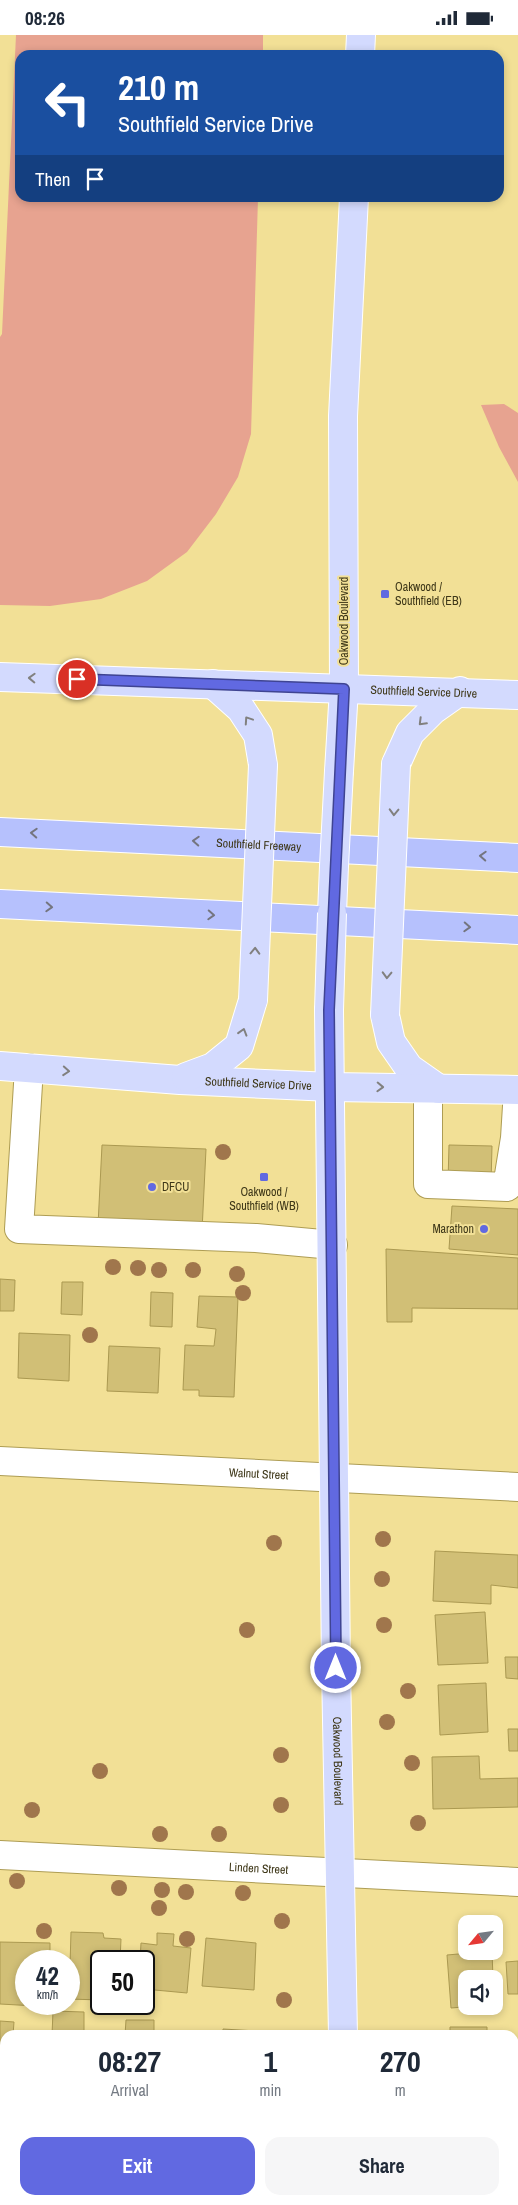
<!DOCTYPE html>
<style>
:root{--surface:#fff;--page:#f6f6f7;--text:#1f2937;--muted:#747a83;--accent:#6169e1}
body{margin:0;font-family:"Archivo Narrow",sans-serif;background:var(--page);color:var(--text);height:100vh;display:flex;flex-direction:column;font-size:19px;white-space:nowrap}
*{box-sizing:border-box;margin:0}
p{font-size:16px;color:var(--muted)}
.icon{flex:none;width:28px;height:28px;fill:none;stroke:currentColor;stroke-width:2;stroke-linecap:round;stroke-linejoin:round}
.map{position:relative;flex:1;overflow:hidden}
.panel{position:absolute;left:0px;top:1995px;width:519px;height:175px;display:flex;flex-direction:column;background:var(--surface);border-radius:15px 15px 0 0;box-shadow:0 2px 8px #0003}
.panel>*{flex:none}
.top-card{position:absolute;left:15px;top:15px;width:489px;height:152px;border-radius:15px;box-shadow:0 2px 8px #0003;background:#1a4fa0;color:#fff;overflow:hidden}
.needle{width:32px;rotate:241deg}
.tools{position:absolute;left:458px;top:1880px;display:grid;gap:10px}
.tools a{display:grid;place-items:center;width:45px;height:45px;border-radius:10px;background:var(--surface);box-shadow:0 2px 8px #0003;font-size:25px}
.speed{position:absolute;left:15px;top:1915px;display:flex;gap:10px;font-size:25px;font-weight:700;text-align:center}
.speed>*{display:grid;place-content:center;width:65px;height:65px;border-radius:50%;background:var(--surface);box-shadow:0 2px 8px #0003;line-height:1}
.speed small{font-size:12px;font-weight:400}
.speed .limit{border:2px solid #111;border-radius:8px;background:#fff;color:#111}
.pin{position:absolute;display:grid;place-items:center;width:42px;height:42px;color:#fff;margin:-21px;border:2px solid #fff;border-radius:50%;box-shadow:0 1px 5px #0007}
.me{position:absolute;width:55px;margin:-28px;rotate:0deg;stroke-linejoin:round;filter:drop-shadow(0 0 4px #0008)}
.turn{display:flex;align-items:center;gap:18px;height:105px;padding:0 20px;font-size:22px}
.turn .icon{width:65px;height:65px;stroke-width:2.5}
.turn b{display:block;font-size:35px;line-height:42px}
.then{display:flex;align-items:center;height:48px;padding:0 20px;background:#0003;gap:10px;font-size:19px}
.eta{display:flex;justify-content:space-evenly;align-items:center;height:85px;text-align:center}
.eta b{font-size:30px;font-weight:800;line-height:35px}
.primary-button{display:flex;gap:10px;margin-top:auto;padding:10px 20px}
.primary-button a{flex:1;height:58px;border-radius:15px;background:var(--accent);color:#fff;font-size:20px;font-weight:800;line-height:58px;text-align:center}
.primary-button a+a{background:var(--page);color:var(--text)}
.status{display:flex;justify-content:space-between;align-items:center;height:35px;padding:0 25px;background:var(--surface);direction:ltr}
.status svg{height:14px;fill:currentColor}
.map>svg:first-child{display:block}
</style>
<div class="status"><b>08:26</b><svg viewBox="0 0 49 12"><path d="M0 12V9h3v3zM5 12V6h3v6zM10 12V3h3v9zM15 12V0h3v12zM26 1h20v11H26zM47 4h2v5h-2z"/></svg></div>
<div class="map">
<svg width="518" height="2170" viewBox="0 0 518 2170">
<rect width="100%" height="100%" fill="#f2e096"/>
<path fill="#e7a390" d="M16,0h247v20h-243v142l238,1 -7,236 -13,43 -22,37 -29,38 -40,29 -46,18 -51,7 -50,-1v-268l2,-3z
M504,369l14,9v69l-19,-35 -18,-42z"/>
<path fill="#d1bf76" stroke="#ab9951" d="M102,1110l104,4 -4,82 -104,-6z
M449,1110l43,1 -1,37 -43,-1z
M452,1171l66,3v46l-69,-6z
M386,1214l132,9v51l-106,-1v14h-25z
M0,1244l15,1 -1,31h-14z
M62,1247h21l-1,33 -21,-1z
M151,1257l22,1 -1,34 -22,-1z
M199,1261l39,1 -4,100 -35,-1v-6h-16l2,-45 29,1 2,-17 -19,-2z
M19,1298l51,2 -1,46 -51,-3z
M109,1311l51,2 -2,45 -51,-2z
M435,1516l83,4v33l-27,-3v19l-58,-3z
M485,1577l3,51 -50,2 -3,-50z
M505,1622h13v22l-12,-1z
M486,1648l2,49 -48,3 -2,-50z
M508,1694h10v22h-9z
M479,1721l1,23 38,-1v29l-85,2 -1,-52z
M71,1897l32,1 1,5 17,1 -1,22h-19v39l-32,-1z
M157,1898l17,1 -1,12 18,2 -4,45 -43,-4v-28h-4l1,-18 16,2z
M206,1903l50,5 -2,47 -52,-4z
M0,1907l50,1v18h-24v43h10v2l-36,-2z
M492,1916l1,28h-27v27h10l-25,2 -4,-53z
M518,1926v33h-10l-2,-32z
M53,1976l31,1v23h-32z
M126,1985h28v15h-29z
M0,1986l14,1 -1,13h-8v18h-5z
M450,1992h37v8h-37z
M223,1994l34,2v4h-34z
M460,2165h43v5h-43z"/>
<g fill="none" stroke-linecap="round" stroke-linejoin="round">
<g stroke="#ae9d54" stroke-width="30">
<g id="minor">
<path d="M29,1033l-10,161 237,9 77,7"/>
<path d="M428,1054v95l79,3 8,-49 3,-48"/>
<path id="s1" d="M0,1426l518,26"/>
<path id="s2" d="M0,1820l518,27"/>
</g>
</g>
<g stroke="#fff" stroke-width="30">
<g id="major">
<path d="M360,20l1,-20"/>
<path id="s3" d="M0,642l518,18"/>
<path d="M213,649l28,25 17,26 5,30"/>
<path d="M396,729l14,-31 23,-23 27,-19"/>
<path d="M339,736l5,-82 -1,-273 11,-219"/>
<path d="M332,878l2,-47"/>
<path id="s4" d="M329,975l7,658 7,367"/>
<path d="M385,980l6,27 18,26 30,21"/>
<path id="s5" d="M0,1031l180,14 151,7 187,3"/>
<path d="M186,1042l27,-10 26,-21 14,-46"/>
<path d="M346,2165v5"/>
</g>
</g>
<g stroke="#fff" stroke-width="30">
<g id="highway">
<path id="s6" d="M0,797l518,26"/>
<path d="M0,869l518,26"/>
</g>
</g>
<use href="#minor" stroke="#fff" stroke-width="28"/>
<use href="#major" stroke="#d3dafe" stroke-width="28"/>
<use href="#highway" stroke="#b6c1fd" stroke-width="28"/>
<g stroke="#fff" stroke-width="30" stroke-linecap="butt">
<path id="major-bridge" d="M334,831l5,-95
M253,965l10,-235
M329,975l3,-97
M385,980l11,-251"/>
</g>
<use href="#major-bridge" stroke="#d3dafe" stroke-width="28"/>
</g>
<g fill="#a0764c">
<circle cx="223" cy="1117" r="8"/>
<circle cx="113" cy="1232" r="8"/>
<circle cx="138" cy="1233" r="8"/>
<circle cx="159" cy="1235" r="8"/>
<circle cx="193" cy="1235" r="8"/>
<circle cx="237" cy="1239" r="8"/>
<circle cx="243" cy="1258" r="8"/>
<circle cx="90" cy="1300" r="8"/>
<circle cx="383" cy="1504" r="8"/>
<circle cx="274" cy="1508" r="8"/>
<circle cx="382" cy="1544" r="8"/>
<circle cx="384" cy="1590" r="8"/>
<circle cx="247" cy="1595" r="8"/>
<circle cx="408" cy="1656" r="8"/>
<circle cx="387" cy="1687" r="8"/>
<circle cx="281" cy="1720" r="8"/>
<circle cx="412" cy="1728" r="8"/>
<circle cx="100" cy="1736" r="8"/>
<circle cx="281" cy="1770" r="8"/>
<circle cx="32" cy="1775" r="8"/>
<circle cx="418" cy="1788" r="8"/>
<circle cx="160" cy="1799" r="8"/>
<circle cx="219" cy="1799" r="8"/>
<circle cx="17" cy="1846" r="8"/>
<circle cx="119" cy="1853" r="8"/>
<circle cx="162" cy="1855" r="8"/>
<circle cx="186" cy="1857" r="8"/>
<circle cx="243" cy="1858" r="8"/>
<circle cx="159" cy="1873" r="8"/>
<circle cx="282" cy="1886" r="8"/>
<circle cx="44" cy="1896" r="8"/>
<circle cx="187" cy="1904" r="8"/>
<circle cx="284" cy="1965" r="8"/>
</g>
<defs><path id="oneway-chevron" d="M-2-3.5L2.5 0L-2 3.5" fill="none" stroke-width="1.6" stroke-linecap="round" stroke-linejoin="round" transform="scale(1.25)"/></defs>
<g stroke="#81807f">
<use href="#oneway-chevron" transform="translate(32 643) rotate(-178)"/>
<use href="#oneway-chevron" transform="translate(248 685) rotate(-124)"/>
<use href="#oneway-chevron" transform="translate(422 687) rotate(135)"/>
<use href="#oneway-chevron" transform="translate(394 777) rotate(92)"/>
<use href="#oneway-chevron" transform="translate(255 916) rotate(-88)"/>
<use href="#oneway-chevron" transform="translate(387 940) rotate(92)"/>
<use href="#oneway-chevron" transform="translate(243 997) rotate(-73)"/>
<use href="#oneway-chevron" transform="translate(66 1036) rotate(4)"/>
<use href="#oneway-chevron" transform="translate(380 1052) rotate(2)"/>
</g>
<g stroke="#74757f">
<use href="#oneway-chevron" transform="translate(34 798) rotate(-177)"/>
<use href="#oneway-chevron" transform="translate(196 806) rotate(-177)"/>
<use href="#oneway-chevron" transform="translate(483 821) rotate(-177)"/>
<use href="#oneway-chevron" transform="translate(49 872) rotate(3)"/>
<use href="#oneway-chevron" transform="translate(211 880) rotate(3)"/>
<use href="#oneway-chevron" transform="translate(467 892) rotate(3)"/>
</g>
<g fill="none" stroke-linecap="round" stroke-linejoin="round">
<g stroke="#3f4492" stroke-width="12">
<path id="route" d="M77,644l267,10 -15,321 7,658"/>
</g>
<use href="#route" stroke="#6169e1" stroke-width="9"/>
</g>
<g fill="#6169e1" stroke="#f2e096" stroke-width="2">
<rect x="380" y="554" width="10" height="10" rx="2.5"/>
<rect x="259" y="1137" width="10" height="10" rx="2.5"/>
<circle cx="152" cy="1152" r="5"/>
<circle cx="484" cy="1194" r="5"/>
</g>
<g text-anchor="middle" stroke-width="4" stroke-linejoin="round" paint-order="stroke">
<g font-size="12" fill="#3e3718" stroke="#f2e096" text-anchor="start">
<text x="395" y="556">Oakwood /<tspan x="395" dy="14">Southfield (EB)</tspan></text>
<text x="162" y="1156">DFCU</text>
<text x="264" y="1161" text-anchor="middle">Oakwood /<tspan x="264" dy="14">Southfield (WB)</tspan></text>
<text x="474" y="1198" text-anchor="end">Marathon</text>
</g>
<g font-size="12" fill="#3e3718" stroke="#f2e096">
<text transform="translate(344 586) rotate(-90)" y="4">Oakwood Boulevard</text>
<text dy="4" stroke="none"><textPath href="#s3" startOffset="424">Southfield Service Drive</textPath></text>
<text dy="4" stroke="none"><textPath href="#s6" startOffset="259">Southfield Freeway</textPath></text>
<text dy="4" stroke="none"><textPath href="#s5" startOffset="259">Southfield Service Drive</textPath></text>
<text dy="4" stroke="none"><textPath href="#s1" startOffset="259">Walnut Street</textPath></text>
<text dy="4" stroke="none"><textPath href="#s4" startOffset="751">Oakwood Boulevard</textPath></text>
<text dy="4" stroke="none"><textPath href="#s2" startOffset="259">Linden Street</textPath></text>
</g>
</g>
</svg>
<div class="tools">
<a><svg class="needle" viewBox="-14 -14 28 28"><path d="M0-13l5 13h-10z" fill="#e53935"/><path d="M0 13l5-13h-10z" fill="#747a83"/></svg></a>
<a><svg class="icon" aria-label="sound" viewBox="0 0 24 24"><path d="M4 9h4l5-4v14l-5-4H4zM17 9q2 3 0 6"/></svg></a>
</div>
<div class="speed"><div>42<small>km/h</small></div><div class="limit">50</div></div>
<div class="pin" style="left:77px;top:644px;background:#d93025"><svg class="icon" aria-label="arrive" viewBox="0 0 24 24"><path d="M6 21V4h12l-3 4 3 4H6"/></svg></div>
<svg class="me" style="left:336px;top:1633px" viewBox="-20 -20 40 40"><circle r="17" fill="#6169e1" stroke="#fff" stroke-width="3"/><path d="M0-11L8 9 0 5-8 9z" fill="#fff"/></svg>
<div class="top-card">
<div class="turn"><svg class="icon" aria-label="left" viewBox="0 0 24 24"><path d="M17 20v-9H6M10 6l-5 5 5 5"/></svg><div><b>210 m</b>Southfield Service Drive</div></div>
<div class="then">Then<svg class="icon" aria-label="arrive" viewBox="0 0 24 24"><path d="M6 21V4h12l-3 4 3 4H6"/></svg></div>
</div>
<section class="panel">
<div class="eta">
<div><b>08:27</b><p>Arrival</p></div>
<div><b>1</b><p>min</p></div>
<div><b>270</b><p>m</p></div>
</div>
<div class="primary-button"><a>Exit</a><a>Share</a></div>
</section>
</div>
